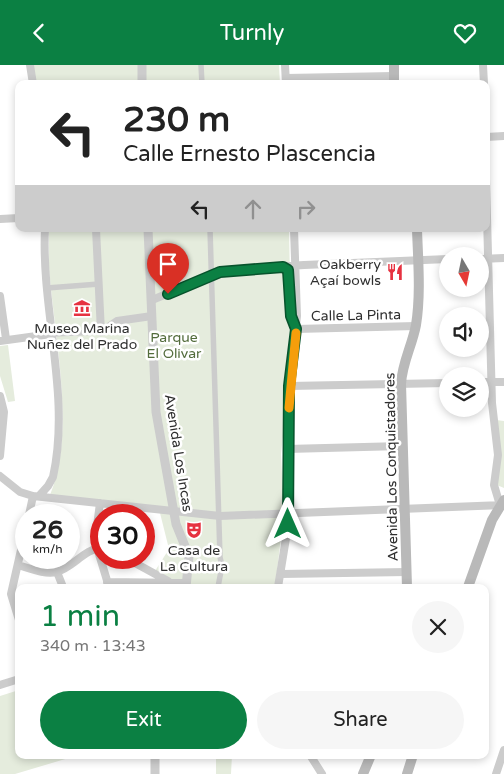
<!DOCTYPE html>
<meta charset="utf-8">
<style>
:root{--surface:#fff;--page:#f6f6f6;--text:#222;--muted:#767676;--accent:#0b8043}
body{margin:0;font-family:"Varela Round",sans-serif;background:var(--page);color:var(--text);height:100vh;display:flex;flex-direction:column;font-size:19px;white-space:nowrap}
*{box-sizing:border-box;margin:0}
p{font-size:16px;color:var(--muted)}
.icon{flex:none;width:28px;height:28px;fill:none;stroke:currentColor;stroke-width:2;stroke-linecap:round;stroke-linejoin:round}
.map{position:relative;flex:1;overflow:hidden}
.sheet{position:absolute;left:15px;top:519px;width:474px;height:175px;display:flex;flex-direction:column;background:var(--surface);border-radius:10px;box-shadow:0 2px 8px #0003}
.sheet>*{flex:none}
.guide{position:absolute;left:15px;top:15px;width:475px;height:152px;border-radius:10px;box-shadow:0 2px 8px #0003;background:#fff;color:var(--text);overflow:hidden}
.needle{width:32px;rotate:171deg}
.buttons{position:absolute;left:439px;top:182px;display:grid;gap:10px}
.buttons a{display:grid;place-items:center;width:50px;height:50px;border-radius:50%;background:var(--surface);box-shadow:0 2px 8px #0003;font-size:25px}
.speed{position:absolute;left:15px;top:439px;display:flex;gap:10px;font-size:25px;font-weight:700;text-align:center}
.speed>*{display:grid;place-content:center;width:65px;height:65px;border-radius:50%;background:var(--surface);box-shadow:0 2px 8px #0003;line-height:1}
.speed small{font-size:12px;font-weight:400}
.speed .limit{border:8px solid #d22;background:#fff;color:#111}
.pin{position:absolute;display:grid;place-items:center;width:42px;height:42px;color:#fff;margin:-51px -21px;border-radius:50% 50% 50% 0;rotate:-45deg;box-shadow:0 0 5px #0007}
.pin .icon{rotate:45deg}
.me{position:absolute;width:55px;margin:-28px;rotate:0deg;stroke-linejoin:round;filter:drop-shadow(0 0 4px #0008)}
.turn{display:flex;align-items:center;gap:18px;height:105px;padding:0 25px;font-size:22px}
.turn .icon{width:65px;height:65px;stroke-width:2.5}
.turn b{display:block;font-size:35px;line-height:42px}
.lanes{display:flex;align-items:center;height:48px;padding:0 25px;background:#0003;justify-content:center;gap:25px;direction:ltr}
.lanes .off{opacity:.35}
.round{display:grid;place-items:center;flex:none;width:52px;height:52px;border-radius:26px;background:var(--page)}
.headline{display:flex;align-items:center;justify-content:space-between;height:85px;padding:0 25px}
h1{font-size:30px;font-weight:600;line-height:38px;color:var(--accent)}
.action{display:flex;gap:10px;margin-top:auto;padding:10px 25px}
.action a{flex:1;height:58px;border-radius:30px;background:var(--accent);color:#fff;font-size:20px;font-weight:600;line-height:58px;text-align:center}
.action a+a{background:var(--page);color:var(--text)}
header{display:flex;justify-content:space-between;align-items:center;height:65px;padding:0 25px;background:var(--accent);color:#fff;font-size:22px;font-weight:600}
.map>svg:first-child{display:block}
</style>
<header><svg class="icon" aria-label="back" viewBox="0 0 24 24"><path d="M15 5l-7 7 7 7"/></svg>Turnly<svg class="icon" aria-label="heart" viewBox="0 0 24 24"><path d="M12 20l-8-8c-3-5 5-10 8-4 3-6 11-1 8 4z"/></svg></header>
<div class="map">
<svg width="504" height="709" viewBox="0 0 504 709">
<rect width="100%" height="100%" fill="#fff"/>
<path fill="#e5ecdd" d="M30,0h249l1,19h-247z
M49,164h240l2,103 -2,49 -8,73 3,59 -9,74h-106l-1,-4 -13,-12 14,-22 -10,-40 -109,-14c25,-61 6,-151 0,-216 -2,-17 -1,-34 -1,-50z
M8,280l7,56 -7,1 -8,-26v-30z
M496,355l8,1v67l-7,-3z
M19,625v65h53v2l-57,17h-15v-78z
M216,690h16l-1,19h-15z"/>
<g fill="none" stroke-linecap="round" stroke-linejoin="round">
<path stroke="#ccc" stroke-width="5.5" d="M201,0l1,19
M210,164l10,328 2,9 -4,21
M47,223l52,-4
M51,269l50,-2"/>
<path stroke="#ccc" stroke-width="8" d="M30,0l3,19
M285,0l1,19
M483,0l1,19
M286,13l108,-2
M486,72l18,-1
M486,114l6,224 6,52 -4,30 6,20
M0,154l19,-1
M96,164l5,103
M480,194l24,-1
M283,202c9,7 7,46 13,62l120,-3
M0,231l6,43
M152,235l68,-28 10,-2 74,-5 144,-6
M101,267l16,-11 35,-5
M0,276l51,-7
M480,317h24
M289,321l159,-3
M0,331l4,16 -4,44
M287,384l115,-3
M0,411l20,16 13,4 187,20 283,-11
M39,431l9,-10 5,-9c18,-81 -12,-166 -8,-248
M100,438l-5,38 14,46
M29,450l4,-19
M124,492l44,24
M18,500c11,3 27,10 38,7 17,-4 28,-23 45,-24
M57,507l6,15
M281,509l126,-2
M107,517l79,1
M278,522l9,-55 2,-146 8,-70 -3,-87
M19,555l-8,-26 15,-66
M0,620l19,-6
M310,690l12,19
M496,709l8,-24"/>
<path stroke="#ccc" stroke-width="9" d="M142,0v19
M148,164l8,183 20,112 13,32 -3,31
M155,709v-19"/>
<path stroke="#b9b9b9" stroke-width="10" d="M394,0v19
M407,522l-6,-203c1,-21 11,-38 15,-59 5,-31 2,-65 1,-96
M468,522l24,-67 12,-20
M363,709l8,-19
M407,709l6,-19"/>
</g>
<g fill="none" stroke-linecap="round" stroke-linejoin="round">
<g stroke="#07532c" stroke-width="12">
<path id="route" d="M168,229l52,-22 63,-5 5,3 3,46 5,13 -7,57 -1,138"/>
</g>
<use href="#route" stroke="#0b8043" stroke-width="9"/>
<path stroke="#f59e0b" stroke-width="9" d="M289,343l7,-75"/>
</g>
<defs>
<g id="restaurant-bare" transform="scale(1.35)"><path d="M-5-6h1v4h1v-4h1v4h1v-4h1v5L-1.5 .5V6h-2V.5L-5-1ZM5-6V6H3V1.5H1.5Q1.5-4 5-6Z" fill="#e63240" stroke="#fff" stroke-width="2.5" paint-order="stroke"/></g>
<g id="museum-bare" transform="scale(1.35)"><path d="M0-6L6-3V-2H-6V-3ZM-5-1h2V3h-2ZM-1-1h2V3h-2ZM3-1h2V3H3ZM-6 4H6V6H-6Z" fill="#e63240" stroke="#fff" stroke-width="2.5" paint-order="stroke"/></g>
<g id="theatre-bare" transform="scale(1.35)"><path d="M-5-5.5Q0-4 5-5.5V0Q5 5 0 6Q-5 5-5 0ZM-3.3-2.5H-1v1.5H-3.3ZM1-2.5H3.3v1.5H1ZM-2.8 1Q0 5.5 2.8 1Z" fill="#e63240" stroke="#fff" stroke-width="2.5" paint-order="stroke"/></g>
</defs>
<g fill-rule="evenodd">
<use href="#restaurant-bare" x="395" y="207"/>
<use href="#museum-bare" x="82" y="243"/>
<use href="#theatre-bare" x="194" y="465"/>
</g>
<g text-anchor="middle" stroke-width="5" stroke-linejoin="round" paint-order="stroke">
<g font-size="14" fill="#2f2f2f" stroke="#fff">
<text x="381" y="204" text-anchor="end">Oakberry<tspan x="381" dy="16">Açaí bowls</tspan></text>
<text x="82" y="268">Museo Marina<tspan x="82" dy="16">Nuñez del Prado</tspan></text>
<text x="194" y="490">Casa de<tspan x="194" dy="16">La Cultura</tspan></text>
</g>
<g font-size="14" fill="#2f2f2f" stroke="#fff">
<text transform="translate(356 250) rotate(-1)" y="5">Calle La Pinta</text>
<text transform="translate(179 388) rotate(81)" y="5">Avenida Los Incas</text>
<text transform="translate(391 402) rotate(-91)" y="5">Avenida Los Conquistadores</text>
</g>
<g font-size="14" fill="#536c3c" stroke="#fff">
<text x="174" y="277">Parque<tspan x="174" dy="16">El Olivar</tspan></text>
</g>
</g>
</svg>
<div class="buttons">
<a><svg class="needle" viewBox="-14 -14 28 28"><path d="M0-13l5 13h-10z" fill="#e53935"/><path d="M0 13l5-13h-10z" fill="#767676"/></svg></a>
<a><svg class="icon" aria-label="sound" viewBox="0 0 24 24"><path d="M4 9h4l5-4v14l-5-4H4zM17 9q2 3 0 6"/></svg></a>
<a><svg class="icon" aria-label="layers" viewBox="0 0 24 24"><path d="M12 4l9 5-9 5-9-5zM3 14l9 5 9-5"/></svg></a>
</div>
<div class="speed"><div>26<small>km/h</small></div><div class="limit">30</div></div>
<div class="pin" style="left:168px;top:229px;background:#d93025"><svg class="icon" aria-label="arrive" viewBox="0 0 24 24"><path d="M6 21V4h12l-3 4 3 4H6"/></svg></div>
<svg class="me" style="left:288px;top:459px" viewBox="-20 -20 40 40"><path d="M0-17L14 15 0 8-14 15z" fill="#0b8043" stroke="#fff" stroke-width="4"/></svg>
<div class="guide">
<div class="turn"><svg class="icon" aria-label="left" viewBox="0 0 24 24"><path d="M17 20v-9H6M10 6l-5 5 5 5"/></svg><div><b>230 m</b>Calle Ernesto Plascencia</div></div>
<div class="lanes"><svg class="icon" aria-label="left" viewBox="0 0 24 24"><path d="M17 20v-9H6M10 6l-5 5 5 5"/></svg><svg class="icon off" aria-label="ahead" viewBox="0 0 24 24"><path d="M12 20V5M6 11l6-6 6 6"/></svg><svg class="icon off" aria-label="right" viewBox="0 0 24 24"><path d="M7 20v-9h11M14 6l5 5-5 5"/></svg></div>
</div>
<section class="sheet">
<div class="headline"><div><h1>1 min</h1><p>340 m · 13:43</p></div><a class="round"><svg class="icon" aria-label="close" viewBox="0 0 24 24"><path d="M6 6l12 12M18 6L6 18"/></svg></a></div>
<div class="action"><a>Exit</a><a>Share</a></div>
</section>
</div>
